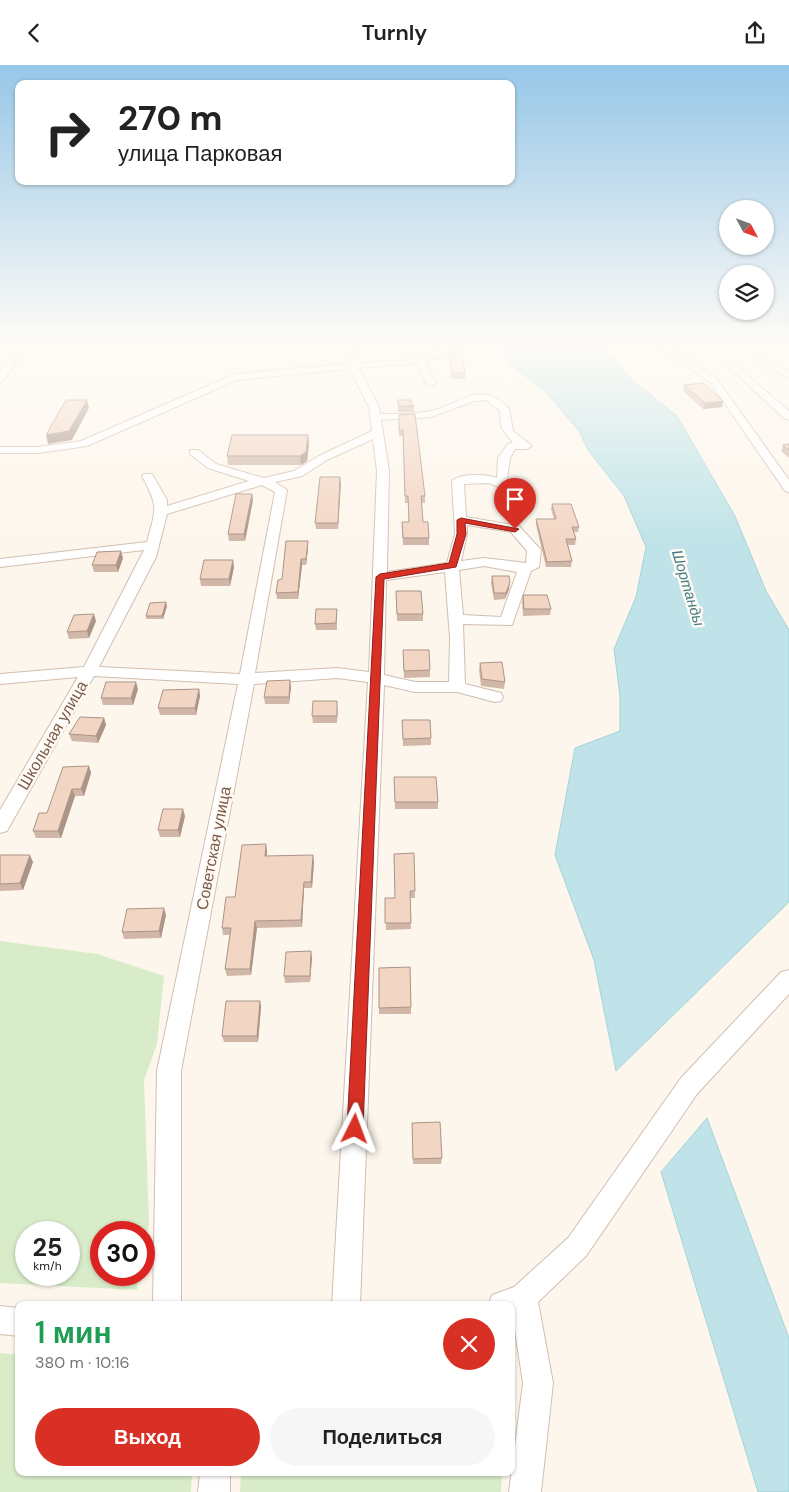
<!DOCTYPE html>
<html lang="ru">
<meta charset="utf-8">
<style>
:root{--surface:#fff;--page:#f6f6f6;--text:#222;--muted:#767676;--accent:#d93025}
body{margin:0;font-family:"DM Sans",sans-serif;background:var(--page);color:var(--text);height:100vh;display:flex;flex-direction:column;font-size:19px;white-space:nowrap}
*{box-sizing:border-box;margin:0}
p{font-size:16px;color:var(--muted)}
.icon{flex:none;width:28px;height:28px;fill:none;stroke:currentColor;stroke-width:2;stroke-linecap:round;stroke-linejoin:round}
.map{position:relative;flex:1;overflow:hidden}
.drawer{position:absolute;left:15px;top:1236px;width:500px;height:175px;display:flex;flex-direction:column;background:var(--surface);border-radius:10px;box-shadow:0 1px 4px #0004}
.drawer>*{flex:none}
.banner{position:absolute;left:15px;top:15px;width:500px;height:105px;border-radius:10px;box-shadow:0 1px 4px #0004;background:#fff;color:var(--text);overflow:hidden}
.needle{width:32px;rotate:131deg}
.tools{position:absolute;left:719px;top:135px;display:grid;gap:10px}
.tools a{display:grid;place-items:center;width:55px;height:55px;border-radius:50%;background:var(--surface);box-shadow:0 1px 4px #0004;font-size:25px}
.speed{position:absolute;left:15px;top:1156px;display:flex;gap:10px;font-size:25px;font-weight:700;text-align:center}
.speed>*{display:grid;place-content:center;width:65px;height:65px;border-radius:50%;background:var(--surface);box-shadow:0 1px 4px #0004;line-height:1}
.speed small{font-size:12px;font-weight:400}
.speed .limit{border:8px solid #d22;background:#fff;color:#111}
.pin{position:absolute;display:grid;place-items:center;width:42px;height:42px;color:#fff;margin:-51px -21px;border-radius:50% 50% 50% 0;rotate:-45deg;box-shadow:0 0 5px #0007}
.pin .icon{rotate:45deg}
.me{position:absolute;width:55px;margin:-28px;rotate:3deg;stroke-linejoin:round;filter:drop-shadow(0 0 4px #0008)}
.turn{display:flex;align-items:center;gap:18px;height:105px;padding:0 20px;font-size:22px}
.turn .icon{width:65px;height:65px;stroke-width:2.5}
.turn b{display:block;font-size:35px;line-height:42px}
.round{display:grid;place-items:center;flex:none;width:52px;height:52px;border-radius:26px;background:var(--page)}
.headline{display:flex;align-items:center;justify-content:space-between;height:85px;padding:0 20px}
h1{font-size:30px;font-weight:600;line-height:38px;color:#1e9e55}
.primary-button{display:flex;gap:10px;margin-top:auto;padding:10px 20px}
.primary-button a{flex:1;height:58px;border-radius:30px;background:var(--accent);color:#fff;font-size:20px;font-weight:600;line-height:58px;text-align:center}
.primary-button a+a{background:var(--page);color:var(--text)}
header{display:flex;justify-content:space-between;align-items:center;height:65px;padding:0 20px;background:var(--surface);font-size:22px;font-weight:600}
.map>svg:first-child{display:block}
</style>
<header><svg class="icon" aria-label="back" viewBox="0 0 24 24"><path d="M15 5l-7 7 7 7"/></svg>Turnly<svg class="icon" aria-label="share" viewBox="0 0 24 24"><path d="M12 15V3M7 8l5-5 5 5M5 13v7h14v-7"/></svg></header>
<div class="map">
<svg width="789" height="1427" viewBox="0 0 789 1427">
<rect width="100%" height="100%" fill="#fdf6ec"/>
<path fill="#d8ecc9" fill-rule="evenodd" d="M0,876l97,13 67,22 -7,68 -13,36 5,144 -5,27v-18h-43v42h38l-2,15 -137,-7zM26,1168h43v42h-43z
M0,1288l19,2v118h173l-1,19h-191z
M241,1408h261l-1,19h-261z"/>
<path fill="#bfe3e8" stroke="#a5d3da" d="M502,278h85l24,12 19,23 47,38 58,100 31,75 23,39v272l-173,169 -22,-111 -39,-105 20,-107 45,-17v-35l-6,-47 22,-52 10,-50 -22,-51 -36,-46 -9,-19 -32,-38 -37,-29z
M707,1053l82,220v154h-31l-97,-320z"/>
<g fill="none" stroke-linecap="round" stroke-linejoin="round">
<g stroke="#d1beb0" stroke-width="2">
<path id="minor" d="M20,278h9l-26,38 -3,1v-10z
M344,278h9l4,20c27,-2 66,1 86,-18l8,2 -10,10 -16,4 11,22 -5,3 -5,-3 -9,-20 -58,5 20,39 1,7c17,0 34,1 51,-3 31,-7 48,-32 78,-3l4,23 19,15 -6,3h-11l-5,9 -4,29 -4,1 -14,-5 -24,1 2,33 53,9 22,24 -2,17 -8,4 -19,54 -49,-1 2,60 36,9 2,4 -2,4 -6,1 -38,-10h-42l-31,-7 -24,620h-28l36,-623 -31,-4 -83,6 -73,387v234h-28l4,-234 81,-387 -144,-8 -87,155 -7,2v-23l78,-133 -78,7v-10l84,-7 60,-117 -144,17v-8l147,-17c9,-34 12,-34 -5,-66l2,-2h8l15,26v6l82,-25 -41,-13 -18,-14v-4h8l18,14 48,14 30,-7 25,-15 53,-25 -3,-24 -19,-38 -113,11 -150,66 -49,7h-38v-6h38l43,-6 154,-67 113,-10zM486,335l14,11 1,16 12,16 -5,1 -10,14 -1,20c-10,-4 -37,-5 -45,3l3,53 -8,29 -60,9 2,-101 -8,-51 50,-3 43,-16zM373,374l4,32 -8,201 -32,-4 -82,5 32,-183 -12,-8 27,-6 25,-16zM262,420l13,7 -35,182 -141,-7 57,-110 11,-43zM467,460l44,7 16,19 -1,12 -42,-5 -23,3 6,-27zM484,501l33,6 -16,45 -38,-2 -4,-45zM445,507l5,66 -1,44h-34l-31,-7 2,-95z
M655,278h10l51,35 73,102v12l-4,-1 -75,-109z
M759,293l30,13v7l-33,-15v-4z
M733,298l56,48v9l-4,-1 -55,-51 -2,-2z
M789,905v24l-92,100 -111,162 -48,46 15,81 -12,109h-32l14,-109 -12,-78h-23l4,-10 22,-8 54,-49 113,-160 100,-106z
M0,1241l19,2v28l-19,-2z
M200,1408h30v19h-32z"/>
</g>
<use href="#minor" fill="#fff" fill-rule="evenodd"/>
</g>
<path fill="#d1b7a8" d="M446,278h14l5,30v6h-13l-4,-26v-5l2,-2z
M684,320l38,22 -19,2 -20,-18z
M398,335l13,4 3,2v6h-16z
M399,350l26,81v7h-3l1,19 6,16v7h-26l-1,-23h7l-1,-19h-3l-2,-67h-4z
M308,370l1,9 -2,17 -6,4h-73l-1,-9z
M789,379v14l-8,-7 2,-6z
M340,412l-2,52h-22l-1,-6z
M252,429l1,6 -8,41h-16l-1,-7z
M552,439l27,23 -1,5h-4l2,7 -1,6h-7l4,16 -1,6h-25l-10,-42v-6h18l-3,-10z
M308,483l-2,17h-4l-4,34h-21l-1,-6z
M123,493l-5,14h-24l-2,-7z
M234,502l-4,19h-29l-1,-7z
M492,511l17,13 -4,10 -11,1 -3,-17z
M396,526l27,23v7h-26z
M523,530l28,14 -1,6 -27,1 -1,-14z
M167,541l-4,13h-17v-3z
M337,544v21h-21l-1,-6z
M96,556l-7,17 -20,1 -2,-7z
M403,585l27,20v7l-26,1z
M480,598l25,19 -1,7 -23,-3 -2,-16z
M291,622l-2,17h-24l-1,-7z
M138,624l-5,16h-30l-2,-7z
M199,624l1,7 -4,19h-36l-2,-7z
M338,643l-1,15h-24l-1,-7z
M104,653l2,7 -8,18 -26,-2 -3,-7z
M402,655l29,18v7l-28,1z
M89,701l2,7 -7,23h-9l-14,42h-25l-3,-7 14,-18z
M394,712l44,25v7h-43z
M185,751l-5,21h-20l-2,-7z
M267,786v5l47,6 -2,26h-8l-2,39 -45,1 -6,47 -24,1 -2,-7 5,-34h-7l-1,-7 13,-31z
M394,789l21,37v7h-5l1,31 -25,1 -1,-32h10z
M0,790l33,7 -10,28 -23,1z
M166,850l-5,23 -37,1 -2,-7z
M312,893l-2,24 -25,1 -1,-7z
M379,903l32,39v7h-32z
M260,936l1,6 -3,35h-34l-2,-6z
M412,1058l30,35 -1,6h-28z"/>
<path fill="#aa9588" d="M87,335l2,8 -17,32 -24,4 -2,-9z
M723,336l-1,6 -19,2 2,-6z
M308,370l1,9 -2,17 -6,4 -1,-9z
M340,412l1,7 -3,45v-6z
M252,429l1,6 -8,41 -1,-7z
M308,476v7l-2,17v-6z
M121,486l2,7 -5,14 -2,-7z
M301,494l1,6 -4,34v-7z
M233,495l1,7 -4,19 -1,-7z
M510,517l-1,7 -4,10 1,-6z
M166,537l1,4 -4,13 -1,-3z
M94,549l2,7 -7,17 -2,-7z
M290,615l1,7 -2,17v-7z
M136,617l2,7 -5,16 -2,-7z
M199,624l1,7 -4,19 -1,-7z
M104,653l2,7 -8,18 -2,-7z
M89,701l2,7 -7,23 -3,-7z
M72,724l3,7 -14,42 -3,-7z
M183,744l2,7 -5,21 -2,-7z
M266,779l1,7 -1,12 -1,-7z
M30,790l3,7 -10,28 -3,-7z
M313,790l1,7 -2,26 -1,-6z
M304,817v6l-2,39 -1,-7z
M164,843l2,7 -5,23 -2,-7z
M255,856l2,7 -6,47 -1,-6z
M311,886l1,7 -2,24v-6z
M260,936l1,6 -3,35 -1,-6z"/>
<path fill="#f3d5c3" stroke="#aa9588" d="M452,278h8l5,30h-13l-4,-25z
M703,318l20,18 -18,2 -21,-18z
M66,335h21l-18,31 -23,4z
M398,335h13v4l3,2h-16z
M415,349l10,82h-4l2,26h5l1,16h-26l-1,-16h7l-1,-26h-3l-2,-66h-4v-15z
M232,370h76l-2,17 -6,4h-73z
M789,379v6l-6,-5z
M320,412h20l-2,46h-23z
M236,429h16l-8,40h-16z
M552,439h19l8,23h-7l4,12h-10l6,22 -25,1 -11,-43h20z
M286,476h22l-2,18h-5l-3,33 -22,1 2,-13 4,-1z
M121,486l-5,14h-24l5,-13z
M204,495h29l-4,19h-29z
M492,511h17l1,6 -4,11h-12z
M396,526h25l2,23h-26z
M523,530h24l4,14h-27z
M166,537l-4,14h-16l4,-13z
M316,544h21l-1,14 -21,1z
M94,549l-7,17 -20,1 7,-17z
M403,585h26l1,20 -26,1z
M502,597l3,20 -23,-3 -2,-16z
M290,615l-1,17h-25l3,-16z
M106,617h30l-5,16h-30z
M199,624l-4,19h-37l5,-18z
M313,636h24v15h-25z
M80,652l24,1 -8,18 -27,-2z
M402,655h28l1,18 -28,1z
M89,701l-8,23h-9l-14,42h-25l6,-18h8l16,-46z
M394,712h42l2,25h-43z
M163,744h20l-5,21h-20z
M266,779l-1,12 48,-1 -2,27h-7l-3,38 -46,1 -5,48h-25l6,-41h-9l4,-31h9l7,-52z
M414,788l1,38h-5l1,32h-26v-25h10l-1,-44z
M0,790h30l-10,28 -20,1z
M164,843l-5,23 -37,1 5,-23z
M311,886l-1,25h-26l2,-24z
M410,902l1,40 -32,1v-40z
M226,936h34l-3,35h-35z
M440,1057l2,36 -29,1 -1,-36z"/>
<linearGradient id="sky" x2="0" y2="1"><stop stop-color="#97c7e8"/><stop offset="0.58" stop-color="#fefbf6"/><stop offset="1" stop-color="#fefbf6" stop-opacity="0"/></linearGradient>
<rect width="789" height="478" fill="url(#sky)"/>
<path fill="#d93025" stroke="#8d1f18" d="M461,453l58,11 -4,3 -50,-9 1,11 -10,33 -72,12 -21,550 -3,5 -5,3 -6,-3 -2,-5 29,-552 4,-3 69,-11 8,-29v-14z"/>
<g text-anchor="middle" stroke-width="5" stroke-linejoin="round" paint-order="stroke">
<g font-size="15" font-style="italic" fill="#437c86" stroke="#fffaf3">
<text transform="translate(688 523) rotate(73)" y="5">Шортанды</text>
</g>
<g font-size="16" fill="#7a5c4d" stroke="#fffaf3">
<text transform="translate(52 670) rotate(-60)" y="6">Школьная улица</text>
<text transform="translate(213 783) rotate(-79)" y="6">Советская улица</text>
</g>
</g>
</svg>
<div class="tools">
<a><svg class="needle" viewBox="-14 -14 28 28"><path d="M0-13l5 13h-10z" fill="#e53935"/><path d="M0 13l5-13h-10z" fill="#767676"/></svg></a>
<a><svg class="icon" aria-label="layers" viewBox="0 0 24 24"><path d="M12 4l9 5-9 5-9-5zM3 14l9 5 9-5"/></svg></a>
</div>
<div class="speed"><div>25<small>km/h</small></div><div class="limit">30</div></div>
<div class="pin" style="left:515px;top:464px;background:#d93025"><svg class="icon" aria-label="arrive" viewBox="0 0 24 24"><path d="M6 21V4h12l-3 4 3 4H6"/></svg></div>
<svg class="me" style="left:355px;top:1064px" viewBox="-20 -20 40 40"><path d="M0-17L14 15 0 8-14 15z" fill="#d93025" stroke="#fff" stroke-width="4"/></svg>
<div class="banner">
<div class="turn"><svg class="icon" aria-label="right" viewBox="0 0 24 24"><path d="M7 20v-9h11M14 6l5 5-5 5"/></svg><div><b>270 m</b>улица Парковая</div></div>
</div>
<section class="drawer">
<div class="headline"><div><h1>1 мин</h1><p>380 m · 10:16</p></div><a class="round" style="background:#d93025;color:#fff"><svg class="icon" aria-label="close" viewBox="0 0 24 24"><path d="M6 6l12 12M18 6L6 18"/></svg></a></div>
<div class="primary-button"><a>Выход</a><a>Поделиться</a></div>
</section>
</div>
